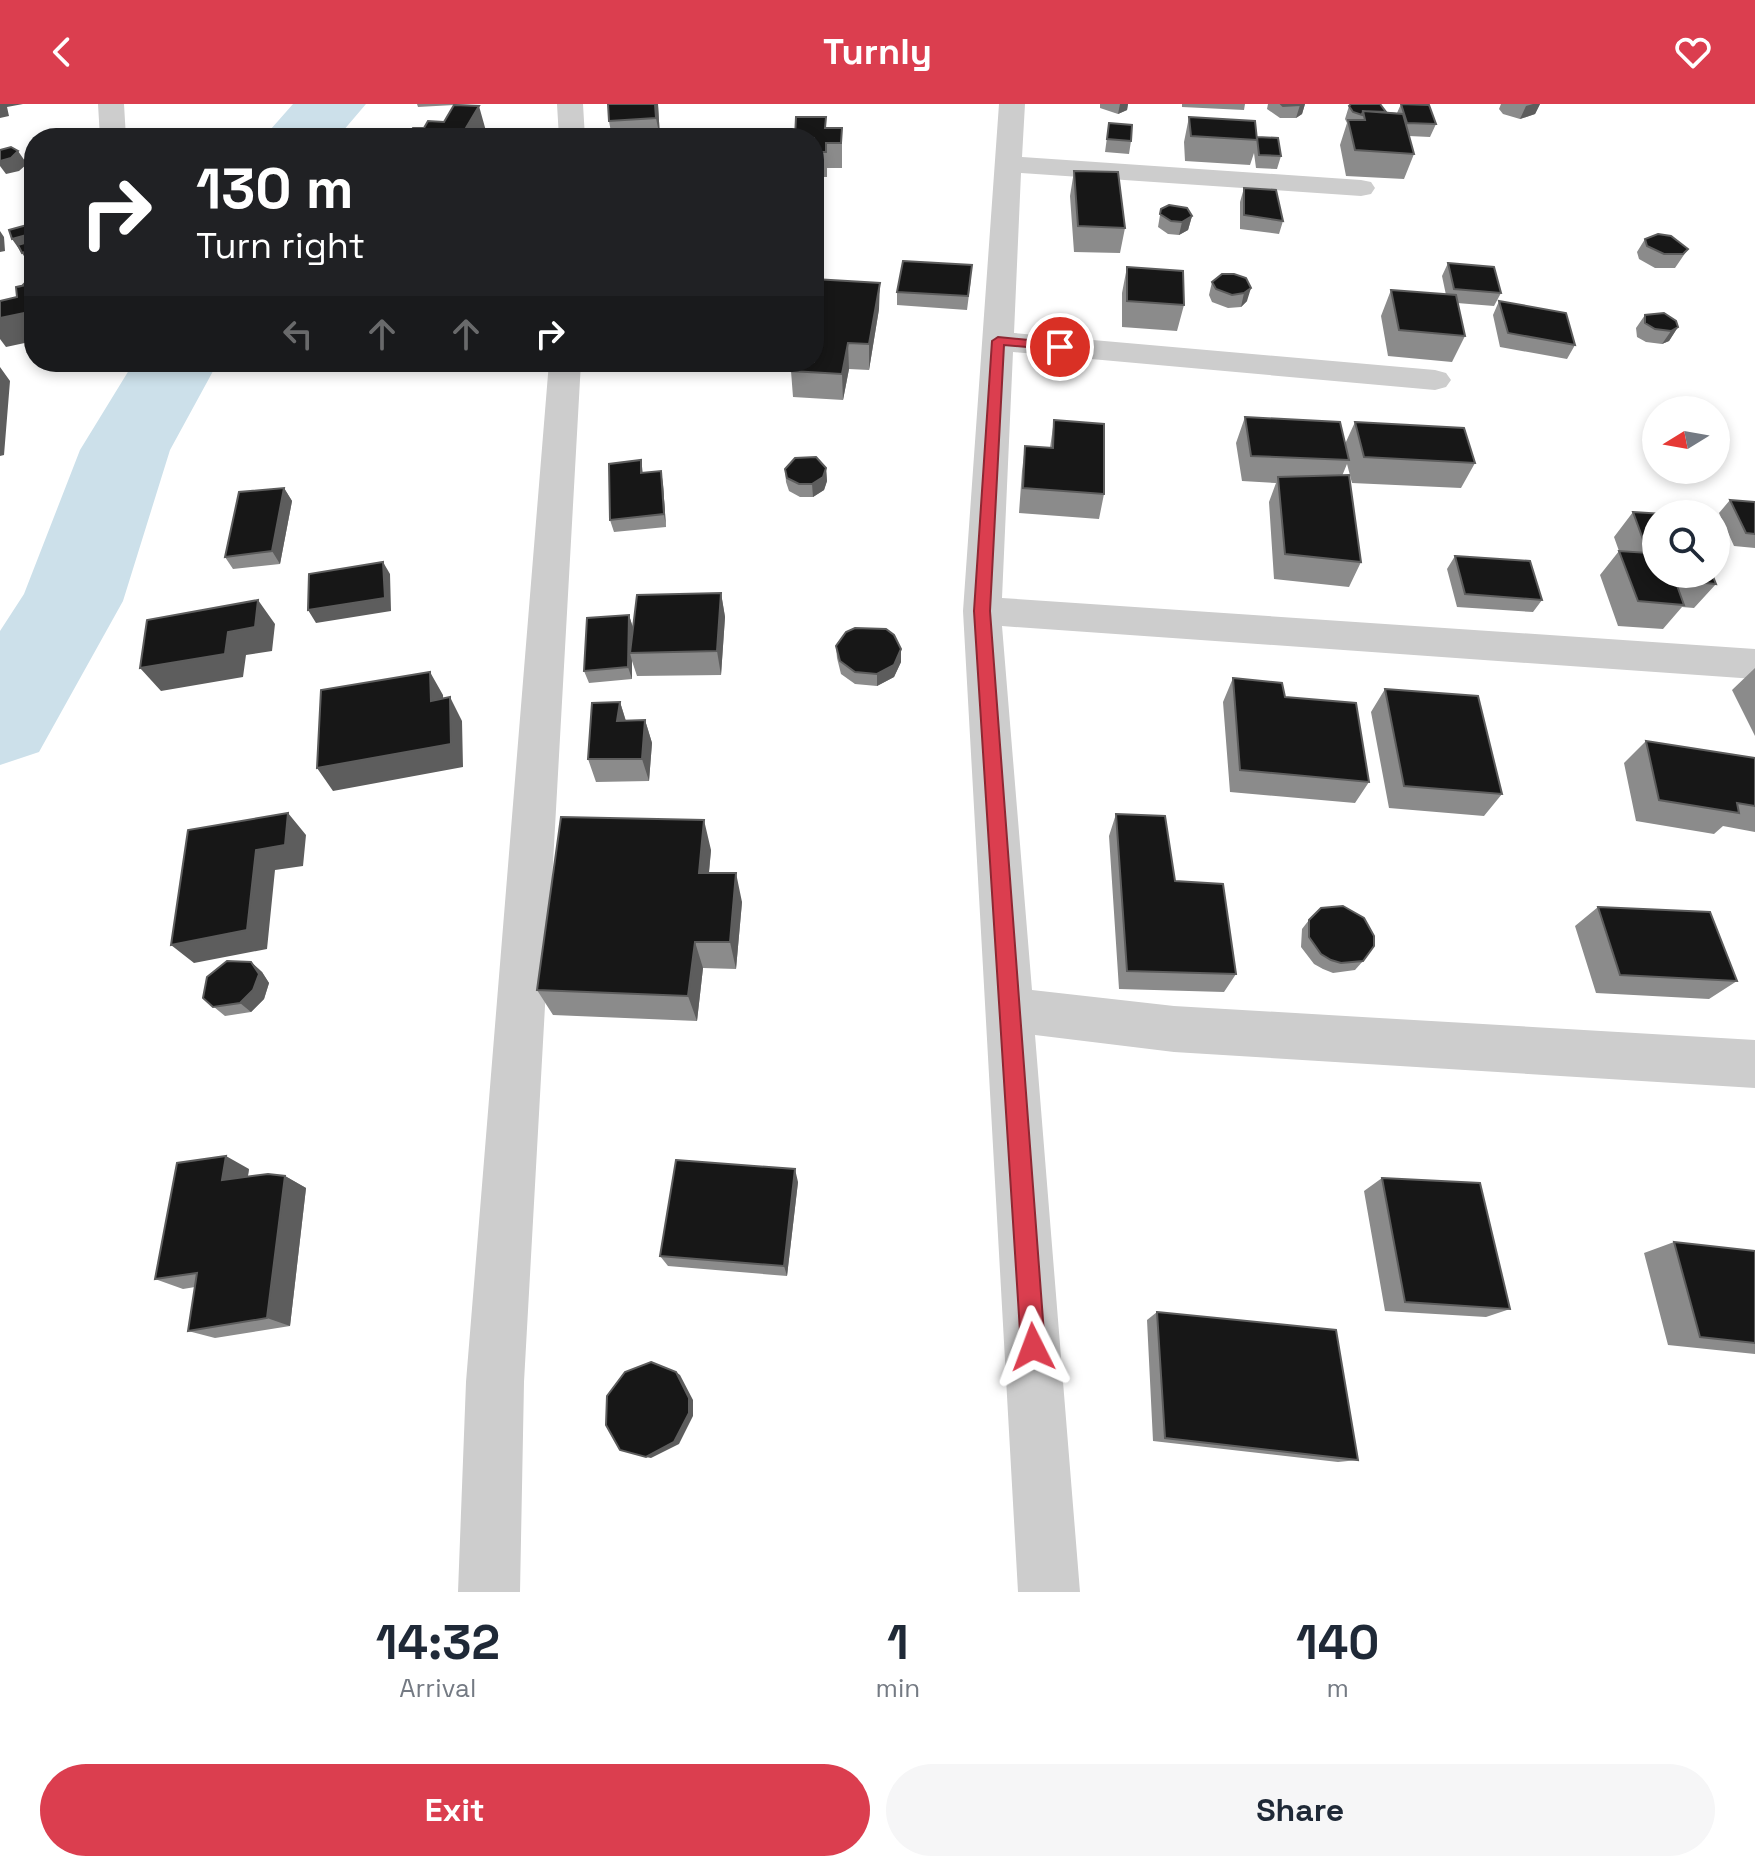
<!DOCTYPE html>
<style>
:root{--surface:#fff;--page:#f6f6f7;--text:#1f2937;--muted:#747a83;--accent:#db3e4f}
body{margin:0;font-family:"Space Grotesk",sans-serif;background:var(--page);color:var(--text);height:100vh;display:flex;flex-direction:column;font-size:30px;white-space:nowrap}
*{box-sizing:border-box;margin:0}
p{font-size:26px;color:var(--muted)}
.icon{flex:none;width:44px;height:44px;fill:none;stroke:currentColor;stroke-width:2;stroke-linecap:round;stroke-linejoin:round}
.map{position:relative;height:1488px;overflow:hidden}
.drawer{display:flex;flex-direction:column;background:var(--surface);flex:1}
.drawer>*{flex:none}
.banner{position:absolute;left:24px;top:24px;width:800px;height:244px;border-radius:32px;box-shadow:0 4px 12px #0003;background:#202124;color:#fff;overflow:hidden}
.needle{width:52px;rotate:259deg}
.tools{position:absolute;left:1642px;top:292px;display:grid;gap:16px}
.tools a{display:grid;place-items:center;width:88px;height:88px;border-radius:50%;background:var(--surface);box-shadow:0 4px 12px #0003;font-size:40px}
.pin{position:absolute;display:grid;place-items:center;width:68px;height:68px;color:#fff;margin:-34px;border:4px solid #fff;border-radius:50%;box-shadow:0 2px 8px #0007}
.me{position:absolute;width:88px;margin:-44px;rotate:357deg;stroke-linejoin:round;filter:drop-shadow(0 0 6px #0008)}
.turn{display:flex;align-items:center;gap:28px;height:168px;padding:0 40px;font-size:36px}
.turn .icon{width:104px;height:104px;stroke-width:2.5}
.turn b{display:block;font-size:56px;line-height:68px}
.lanes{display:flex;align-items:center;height:76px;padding:0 40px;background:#0003;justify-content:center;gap:40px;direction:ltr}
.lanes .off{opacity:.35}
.eta{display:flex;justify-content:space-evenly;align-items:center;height:136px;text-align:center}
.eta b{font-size:48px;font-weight:700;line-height:56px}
.primary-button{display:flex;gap:16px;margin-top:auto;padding:16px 40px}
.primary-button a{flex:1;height:92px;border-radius:48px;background:var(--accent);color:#fff;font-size:32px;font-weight:700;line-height:92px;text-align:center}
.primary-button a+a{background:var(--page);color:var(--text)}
header{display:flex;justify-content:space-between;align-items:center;height:104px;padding:0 40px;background:var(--accent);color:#fff;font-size:36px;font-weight:700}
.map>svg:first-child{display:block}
</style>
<header><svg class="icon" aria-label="back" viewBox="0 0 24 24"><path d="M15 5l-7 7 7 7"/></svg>Turnly<svg class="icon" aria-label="heart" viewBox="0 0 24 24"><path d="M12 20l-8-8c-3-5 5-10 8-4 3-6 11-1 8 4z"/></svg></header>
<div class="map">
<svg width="1755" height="1488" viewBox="0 0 1755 1488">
<rect width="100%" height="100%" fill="#fff"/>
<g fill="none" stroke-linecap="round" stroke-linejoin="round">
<path fill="#cce0ea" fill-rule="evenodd" d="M293,0h73l-29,34h-74z
M134,258h84l-48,88 -47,151 -84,151 -39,13v-134l24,-37 56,-144z"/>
<path fill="#cdcdcd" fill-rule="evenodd" d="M98,0h26l2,34h-26z
M557,0h26l2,34h-26z
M999,0h26l-3,53 339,23 10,2 4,6 -4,6 -10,2 -340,-23 -7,160 421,37 11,3 5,7 -5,7 -11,3 -422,-38 -11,246 753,51v30l-753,-53 30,364 142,16 581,34v48l-581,-36 -139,-17 45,557h-62l-55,-981z
M549,258h32l-57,1020 -4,210h-62l8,-210z"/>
</g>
<path fill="#8b8b8b" d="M417,0h54l-17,1 32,26 -62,-3 20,-6 10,-17 -36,2z
M658,0l2,34h-48l-3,-17z
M1100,0h28l-1,6 -9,4 -18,-6z
M1182,0h63l-1,6 -62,-3z
M1268,0h37l-3,10 -6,4h-16l-13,-9z
M1401,0l35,20 -6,13 -21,-1 5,18 -10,25 -58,-3 -6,-31 7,-22 -2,-4 4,-13 48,7z
M1501,0h39l-5,10 -15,5 -17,-5 -4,-5z
M1189,13l68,20 24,19 -4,13 -21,-1 -2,-15 -4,12 -65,-4 -1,-19z
M1109,19l22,18 -2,13 -24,-2z
M826,24h16v40h-15v9h-10l1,11 -4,19v-69z
M1074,67l51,57 -5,25 -46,-1 -4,-56z
M1244,84l39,33 -4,13 -39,-5v-27z
M1161,105l31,7 -4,14 -9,5 -11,-1 -10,-7z
M1645,135l43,10 -13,19h-20l-16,-9 -2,-7z
M1448,159l53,30 -7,13 -37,-3 8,33 -13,26 -64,-6 -7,-40 10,-26 55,5 -4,-19z
M1127,163l57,38 -7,26 -55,-4v-34z
M1246,174l1,23 -6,6 -13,1 -16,-6 -3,-7 3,-13z
M971,175l-4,31 -70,-5v-13z
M1499,197l76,44 -8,14 -67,-12 -7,-32z
M879,205l-10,61 -20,-1 -6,31 -50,-3 -2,-26z
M1645,211l33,12 -9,14 -7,3 -16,-2 -9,-5 -1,-9z
M1245,313l100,27 10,-22 120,41 -14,25 -109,-5 -5,-19 -5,12 19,86 -12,25 -75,-8 -5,-77 7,-19 -34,-2 -6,-38z
M1054,316l50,74 -5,25 -80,-6 3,-42 3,-25 25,2z
M641,356l2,13 20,11 3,43 -52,5 -4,-12z
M826,364l1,13 -3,9 -11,7h-13l-11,-6 -3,-9 -1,-13z
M284,384l8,13 -12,63 -47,5 -8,-12z
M1730,396l25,2v46l-21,-2 -15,-33z
M1633,408l83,72 -22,24 -12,-1 -19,22 -45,-3 -18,-51 19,-24 -5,-14z
M1455,452l87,44 -9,12 -76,-5 -10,-38z
M721,489l4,24 -4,58 -84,1 -5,-15v18l-43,4 -5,-12 45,-56 4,13z
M836,542l65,3v13l-7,15 -17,9 -22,-2 -14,-10 -4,-16z
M1755,564v68l-23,-46z
M1233,574l52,19 84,85 -14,21 -125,-11 -7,-90z
M1385,585l117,105 -18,22 -95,-8 -18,-96z
M620,598l6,19 19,-1 7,23 -3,38 -53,1 -8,-23z
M1646,637l109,17v74l-32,-6 -9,8 -78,-13 -12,-58z
M1116,710l59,67 61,93 -12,18 -105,-3 -10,-153z
M711,746l-2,23 33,29 -6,67 -33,-1 -6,53 -144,-6 -16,-25z
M1598,803l139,74 -28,18 -113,-6 -21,-67z
M1309,816l54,41 -8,9 -22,3 -10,-4 -9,-5 -13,-17 1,-18z
M251,858l11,10 7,11 -5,16 -13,13 -26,4 -22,-18z
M249,1065l-1,7h37l21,12 -16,138 -75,12 -27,-7 7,-44 -12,2 -28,-10z
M1382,1074l128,131 -24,8 -101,-6 -21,-120z
M798,1078l-11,94 -119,-10 -8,-10z
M1674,1138l81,9v103l-87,-9 -24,-92z
M1157,1208l201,148 -20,2 -185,-21 -6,-121z"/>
<path fill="#5d5d5d" d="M0,0h23l-16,3 2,9 -9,2z
M655,0h3l2,34 -4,-20z
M1120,0h8l-1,6 -9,4z
M1302,0h3l-3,10 -6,4 4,-13z
M1533,0h7l-5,10 -15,5 6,-13z
M479,2l7,25 -4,7h-22z
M18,47l9,13 -8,7 -13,3 -6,-8v-5z
M817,71l1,13 -4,19v-16z
M1192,112l-4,14 -9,5 3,-13z
M0,127l4,6 1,14 -5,1z
M34,129v32l-3,1 -19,-27z
M880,179l-1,26 -10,61v-26z
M1251,184l-4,13 -6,6 3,-14z
M34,207v30l-28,6 -6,-8v-21z
M1678,223l-9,14 -7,3 9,-13z
M848,239l1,26 -6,31 -1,-26z
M0,263l10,14 -6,74 -4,1z
M826,364l1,13 -3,9 -11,7 -1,-13z
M661,367l2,13 3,43 -2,-13z
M284,384l8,13 -12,63 -8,-13z
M383,458l7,12 1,37 -75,12 -8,-13z
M721,489l4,24 -4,58 -4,-24z
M258,496l17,24 -3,27 -26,4 -3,22 -82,14 -21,-23 88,-36z
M629,511l4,13 -3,25 2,8v18l-4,-12z
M901,545v13l-7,15 -17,9v-12z
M430,568l13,23 1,29 -13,-23z
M450,593l12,24 1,46 -130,24 -16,-23z
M620,598l7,23 -10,-4z
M645,616l7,23 -3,38 -7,-22z
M288,709l18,22 -3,31 -28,4 -8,79 -73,14 -23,-18z
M704,716l7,30 -5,52 -7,-29z
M736,769l6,29 -6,67 -6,-27z
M695,838l8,26 -6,53 -9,-25z
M251,858l11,10 7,11 -5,16 -13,13 -11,-9z
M226,1052l23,13 -4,24 -23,-13z
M795,1065l3,13 -11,94 -3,-10z
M285,1072l21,12 -16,138 -23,-8z
M676,1268l4,3 13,25v16l-14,28 -28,14 -5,-1z"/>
<path fill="#171717" stroke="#5d5d5d" stroke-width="2" d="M608,0h47l1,14 -47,3z
M1281,0h21l-2,1 -17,1z
M1351,0h29l6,8 -23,-1 -1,4 -9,-3 -4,-6z
M1401,0l28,1 7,19 -29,-1z
M454,1l25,1 -19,32h-54l7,-10h11l4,-7 16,1z
M1363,7l40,3 11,40 -59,-4 -7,-30h17z
M796,13h30l-1,11h17l-1,15h-15v9h-12v-14h-19z
M1189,13l66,4 2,19 -66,-4z
M1109,19l23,2 -1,16 -24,-2z
M1257,33l21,1 3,18 -22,-1z
M11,43l7,4 -7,7 -11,3v-11z
M1074,67l44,1 7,56 -47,-2z
M814,71h3l-3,16z
M1244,84l32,2 7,31 -39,-6z
M1169,101l18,3 5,8 -10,6 -11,-1 -11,-7 1,-5z
M34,119v10l-22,6 -3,-9z
M1658,130l13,2 17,13 -5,5h-19l-17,-8 -2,-7z
M34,136v9l-12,4 -4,-8z
M903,157l69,4 -4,31 -71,-4z
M1448,159l46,4 7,26 -47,-4z
M1127,163l56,4 1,34 -57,-4z
M34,170v9l-12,3z
M1222,170h12l12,4 5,10 -7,5 -12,2 -16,-6 -4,-7z
M814,175l66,4 -11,61 -21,-1 -6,31 -51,-3 2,-9h21z
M34,179v28l-34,7v-17l17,-4 -1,-10z
M1391,186l65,5 9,41 -66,-6z
M1499,197l67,12 9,32 -67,-12z
M1664,209l12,8 2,6 -7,4 -16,-2 -10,-6v-8z
M1245,313l95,5 9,38 -98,-4z
M1054,316l50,4v70l-81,-6 2,-42 28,2z
M1355,318l109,6 11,35 -111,-6z
M816,353l10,11 -3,9 -11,7h-13l-12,-6 -2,-9 10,-11z
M641,356v13l20,-2 3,43 -54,6 -1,-56z
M1349,371l12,87 -76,-8 -7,-77z
M284,384l-12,63 -47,6 14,-65z
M1730,396l25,2v32l-9,-1z
M1633,408l31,2h-8v60h56l4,10 -41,-4 9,25 -46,-4 -19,-50 29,2z
M1455,452l75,5 12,39 -77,-6z
M383,458l2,36 -77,12 1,-36z
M721,489l-4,58 -87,2 7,-58z
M258,496l-3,27 -27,5 -3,22 -85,14 7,-48z
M629,511l-1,52 -44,4 3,-53z
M855,524l31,1 8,6 7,14 -7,16 -17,9 -22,-2 -15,-11 -4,-15 10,-14z
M430,568l1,29 19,-4 1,47 -134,24 4,-78z
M1233,574l49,5 3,14 71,6 13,79 -129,-12z
M1385,585l93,7 24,98 -98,-8z
M620,598l-3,19 28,-1 -3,39h-54l4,-56z
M1646,637l109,17v48l-18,-3 2,10 -80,-13z
M288,709l-3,32 -29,5 -9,80 -76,15 17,-115z
M1116,710l49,2 10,65 48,3 13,90 -109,-3z
M561,713l143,3 -5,53h37l-6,69h-35l-7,54 -151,-6z
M1343,802l21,12 10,18v10l-11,15 -22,2 -10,-3 -10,-6 -12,-17v-17l12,-12z
M1598,803l112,5 27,69 -117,-6z
M227,857l24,1 8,12 -6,16 -13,13 -27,4 -10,-9 4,-21z
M226,1052l-4,24 46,-6 17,2 -18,142 -79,13 9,-58 -42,6 22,-116z
M676,1056l119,9 -11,97 -124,-10z
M1382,1074l98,5 30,126 -105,-7z
M1674,1138l81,9v92l-55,-6z
M1157,1208l179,18 22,130 -193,-22z
M651,1258l25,10 13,26v15l-15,29 -28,15 -26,-7 -14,-25 1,-29 18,-24z"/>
<path fill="#db3e4f" stroke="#8e2833" stroke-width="2" d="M998,233l62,6 7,4 -7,3 -56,-5 -14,266 55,736 -4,8 -8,4 -8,-4 -4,-8 -47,-736 18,-270z"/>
</svg>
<div class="tools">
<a><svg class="needle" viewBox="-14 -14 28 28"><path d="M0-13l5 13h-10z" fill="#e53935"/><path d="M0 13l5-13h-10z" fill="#747a83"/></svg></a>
<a><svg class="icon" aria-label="search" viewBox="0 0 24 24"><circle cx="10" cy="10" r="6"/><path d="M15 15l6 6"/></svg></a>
</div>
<div class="pin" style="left:1060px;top:243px;background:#d93025"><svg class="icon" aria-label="arrive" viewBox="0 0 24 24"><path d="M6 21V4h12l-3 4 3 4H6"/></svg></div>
<svg class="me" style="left:1033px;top:1243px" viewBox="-20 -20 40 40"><path d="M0-17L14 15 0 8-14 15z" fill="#db3e4f" stroke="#fff" stroke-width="4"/></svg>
<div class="banner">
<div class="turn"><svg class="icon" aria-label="right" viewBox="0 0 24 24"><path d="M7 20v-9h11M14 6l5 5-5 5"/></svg><div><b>130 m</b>Turn right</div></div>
<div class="lanes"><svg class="icon off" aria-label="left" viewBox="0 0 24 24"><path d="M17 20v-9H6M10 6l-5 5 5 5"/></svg><svg class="icon off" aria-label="ahead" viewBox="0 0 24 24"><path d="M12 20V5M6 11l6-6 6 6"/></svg><svg class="icon off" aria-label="ahead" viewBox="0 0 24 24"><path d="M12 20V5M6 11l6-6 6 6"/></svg><svg class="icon" aria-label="right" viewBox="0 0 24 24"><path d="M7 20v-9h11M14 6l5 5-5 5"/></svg></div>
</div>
</div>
<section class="drawer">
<div class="eta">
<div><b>14:32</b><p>Arrival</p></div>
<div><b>1</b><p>min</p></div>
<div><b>140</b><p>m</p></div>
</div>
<div class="primary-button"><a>Exit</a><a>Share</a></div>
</section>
